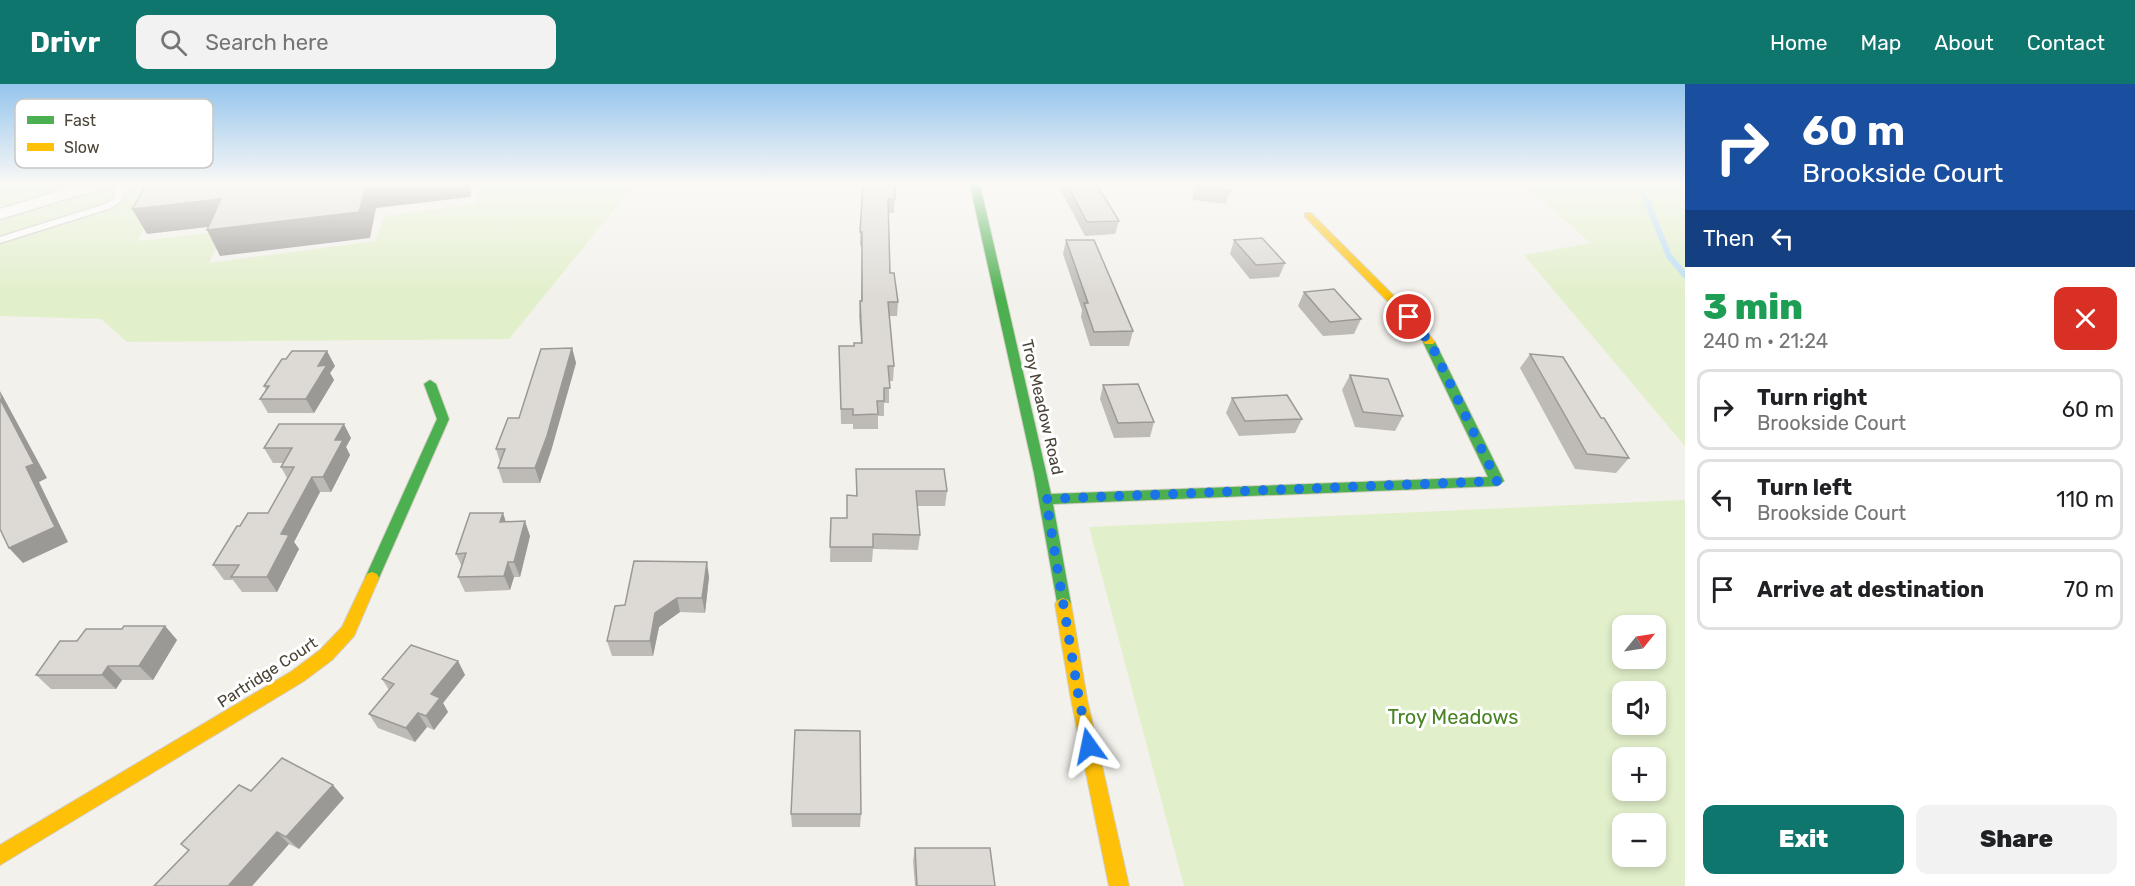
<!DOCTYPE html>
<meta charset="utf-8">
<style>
:root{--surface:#fff;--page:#f2f2f2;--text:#202124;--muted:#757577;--line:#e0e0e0;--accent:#0f766e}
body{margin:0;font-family:Rubik,sans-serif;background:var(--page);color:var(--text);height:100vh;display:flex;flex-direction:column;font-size:22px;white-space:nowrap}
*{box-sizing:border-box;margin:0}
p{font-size:20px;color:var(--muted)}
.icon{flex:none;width:33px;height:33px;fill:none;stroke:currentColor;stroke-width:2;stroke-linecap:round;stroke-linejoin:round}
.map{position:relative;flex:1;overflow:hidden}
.panel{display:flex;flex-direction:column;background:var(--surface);width:450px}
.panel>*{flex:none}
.top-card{background:#1a4fa0;color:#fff;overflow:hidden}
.needle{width:39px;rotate:60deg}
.buttons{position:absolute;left:1612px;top:531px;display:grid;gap:12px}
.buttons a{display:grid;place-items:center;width:54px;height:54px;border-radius:12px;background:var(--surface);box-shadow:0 3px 9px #0003;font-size:30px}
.pin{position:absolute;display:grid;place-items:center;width:51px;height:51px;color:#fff;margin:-26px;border:3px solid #fff;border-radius:50%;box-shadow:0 2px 6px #0007}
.me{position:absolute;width:66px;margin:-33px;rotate:348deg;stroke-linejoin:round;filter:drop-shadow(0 0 4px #0008)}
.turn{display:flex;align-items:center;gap:21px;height:126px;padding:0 18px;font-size:27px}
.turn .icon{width:78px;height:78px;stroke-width:2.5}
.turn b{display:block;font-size:42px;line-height:51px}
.then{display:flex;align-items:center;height:57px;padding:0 18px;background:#0003;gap:12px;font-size:22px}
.round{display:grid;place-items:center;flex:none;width:63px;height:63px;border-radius:12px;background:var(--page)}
.overview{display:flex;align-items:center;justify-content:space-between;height:102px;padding:0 18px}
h1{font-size:36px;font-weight:800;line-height:45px;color:#1e9e55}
.cta{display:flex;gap:12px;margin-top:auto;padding:12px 18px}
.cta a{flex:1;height:69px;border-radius:12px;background:var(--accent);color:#fff;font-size:24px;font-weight:800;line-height:69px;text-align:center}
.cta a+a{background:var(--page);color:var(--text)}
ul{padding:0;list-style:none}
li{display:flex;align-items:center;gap:18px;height:81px;margin:0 12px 9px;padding:0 6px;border:3px solid var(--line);border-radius:12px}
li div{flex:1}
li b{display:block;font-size:22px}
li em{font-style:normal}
header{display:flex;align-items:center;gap:36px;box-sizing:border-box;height:84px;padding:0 30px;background:var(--accent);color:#fff}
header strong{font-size:28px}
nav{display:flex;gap:33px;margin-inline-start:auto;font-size:21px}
.search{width:420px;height:54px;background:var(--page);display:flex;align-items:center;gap:15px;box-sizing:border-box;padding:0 21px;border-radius:12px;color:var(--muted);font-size:22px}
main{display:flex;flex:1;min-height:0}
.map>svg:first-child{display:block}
</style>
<header>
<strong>Drivr</strong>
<div class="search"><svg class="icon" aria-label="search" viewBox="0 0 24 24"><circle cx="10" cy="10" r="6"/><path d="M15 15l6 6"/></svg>Search here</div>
<nav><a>Home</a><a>Map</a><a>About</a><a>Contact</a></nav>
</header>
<main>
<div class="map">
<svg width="1685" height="802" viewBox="0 0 1685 802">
<rect width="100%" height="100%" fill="#f3f1ec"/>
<path fill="#e1efca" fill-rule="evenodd" d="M0,101h137l14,28 -13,28 86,-10 -15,32 166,-22 10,-25 91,-12 1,-19h157l-125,154 -382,3 -26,-23 -101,-3z
M1525,101h160v261l-161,-191 66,-12z
M1685,416v386h-501l-95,-359zM1623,542h33v32h-33zM1623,608h33v32h-33zM1623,674h33v32h-33zM1623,740h33v32h-33z"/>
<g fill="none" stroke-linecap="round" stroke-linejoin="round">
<path stroke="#badef4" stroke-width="6" d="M1643,101v7l26,64 16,19"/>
<g stroke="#d1cfca" stroke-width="3">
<path id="lane" d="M117,101h8l-3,15 -11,8 -111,35v-6l105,-33 9,-5z"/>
</g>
<g stroke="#d1cfca" stroke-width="3">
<path id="street" d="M79,101h25l-2,3 -102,31v-10z"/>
</g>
<g stroke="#d3cec2" stroke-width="2">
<path id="fast" d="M970,101h10l71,309 437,-17 -65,-135 6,-3 6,3 69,139 -7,5 -444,18 18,100 -3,4 -5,2 -5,-2 -24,-135z
M430,296l6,4 13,35 -70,159 -2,4 -5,2 -5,-2 -2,-4 72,-159 -13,-35z"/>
</g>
<g stroke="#d3cec2" stroke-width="2">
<path id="slow" d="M1305,129h6l102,102 22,27 -2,2h-8l-20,-25 -100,-102z
M372,488l5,2 2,4 -25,58 -22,24 -28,21 -304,184v-20l292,-174 28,-21 22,-23 25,-53z
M1063,514l5,2 3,4 16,95 42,187h-20l-38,-187 -16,-95 3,-4z"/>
</g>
<use href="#lane" fill="#fdfdfc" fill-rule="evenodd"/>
<use href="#street" fill="#fdfdfc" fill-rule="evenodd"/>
<use href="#fast" fill="#4caf50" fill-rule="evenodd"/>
<use href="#slow" fill="#ffc107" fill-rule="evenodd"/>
</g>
<path fill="#bebbb7" d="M895,101l-1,28h-6l2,60 8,29 -1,14h-8l5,50 -1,15h-4v22h-5v13h-6v13h-25v-5h-12l-2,-78h15l7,-3 -2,-27 1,-15h1l1,-55h-2v-14z
M1058,101h39l22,36 -4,13 -30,2z
M1193,101h37v6l-4,13 -33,-4z
M1066,156l67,91 -4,15h-39l-9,-29 1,-7 -19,-56z
M1234,156l51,23 -6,14 -29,2 -20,-25z
M1304,208l57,27 -7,15 -31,2 -25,-30z
M572,264l4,15 -25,88 -11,32h-37l-5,-15 2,-6 -4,-13z
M1530,270l71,64 28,40 -13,15 -41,-4 -55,-101z
M335,282l-5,7 4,7 -20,33h-46l-8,-14 6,-9 -2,-4z
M1350,291l53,41 -8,15 -40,-4 -13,-37z
M1103,301l51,37 -4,15 -36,1 -14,-39z
M1232,314l70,21 -7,14 -56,3 -13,-23z
M351,354l-5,9 4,8 -19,37h-11l-26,50 5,7 -22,43h-35l-9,-12h-9l-11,-15 27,-39 28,-13 19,-35 -6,-11 2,-4h-10l-9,-15z
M856,385l91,22 -2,15h-28l3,29 -2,15 -45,-1 -1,13h-42l1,-44h16l9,-22z
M506,438l24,14 -10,41h-6l-4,13 -45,2 -7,-15 4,-10 -6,-13z
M709,493l-4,36 -25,-1 -21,15 -6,29h-41l-5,-15 18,-36z
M165,542l12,14 -24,40h-31l-6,9h-65l-15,-14 41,-34 45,-12z
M458,577l7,14 -22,28 5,9 -14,18 -7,-3 -12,15 -37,-14 -9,-14 20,-24 -7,-11z
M251,707l93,7 -45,51 -10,-5 -37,42h-98l34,-35 -7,-7z
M791,730h70l-1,13h-68z
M915,764l80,38h-80l-2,-25z"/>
<path fill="#9b9995" d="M366,101h105v12l-95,11 -6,30 -150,18 -13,-26z
M221,115l13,25 -87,10 -15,-25z
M572,264l4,15 -25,88 -11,32 -5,-15z
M327,267l8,15 -5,7 4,7 -20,33 -8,-14 12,-33z
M0,307l47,87 -8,4 29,60 -45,21 -14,-15z
M344,340l7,14 -5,9 4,8 -19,37 -8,-15 12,-37z
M312,393l8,15 -26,50 5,7 -22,43 -10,-15 14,-43z
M503,429l5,15 -8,-6z
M525,437l5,15 -10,41 -6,-15z
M508,478l6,15 -4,13 -6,-14z
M707,478l2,15 -4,36 -3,-15z
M677,514l3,14 -21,15 -6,29 -3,-15 5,-28z
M165,542l12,14 -24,40 -14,-14z
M458,577l7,14 -22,28 5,9 -14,18 -8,-14 5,-22z
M108,582l14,14 -6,9 -14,-14z
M418,629l9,14 -12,15 -9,-14z
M333,701l11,13 -45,51 -13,-12z
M277,748l12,12 -37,42h-24z"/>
<path fill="#dddad5" stroke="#9b9995" stroke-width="1.5" d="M146,101h220l-7,27 -152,18 14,-31 -89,10z
M863,101h32v14h-7l2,74h4l4,29h-10l6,64h-6l2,22h-6v13h-7l1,13 -25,1v-6h-12l-2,-63h15v-3h8l-2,-42h2v-69h-2z
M1067,101h30l22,36 -32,1z
M1197,101h33v6l-33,-4z
M1262,154l23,25 -29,2 -22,-25z
M1066,156h28l39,91 -39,1 -10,-29h4z
M1334,205l27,30 -31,3 -26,-30z
M572,264l-25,88 -12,32h-37l7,-19h-9l12,-31h11l22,-69z
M292,267h35l-9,15 9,-1 -21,34h-46l9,-13h-5l18,-27h4z
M1530,270l33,3 38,61h3l25,40 -42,-4z
M1350,291l38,4 15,37 -40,-4z
M1138,300l16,38 -36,1 -15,-38z
M1287,311l15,24 -57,2 -13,-23z
M0,315l34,65 -8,3 29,60 -46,21 -9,-19z
M279,340h65l-9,16h8l-20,37h-11l-31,57 8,1 -22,42h-36l8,-12h-26l24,-39h3l8,-13h20l26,-46h-13l11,-19h-28z
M856,385h88l3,22h-31l4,44 -47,-1v13h-43l1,-29h16v-23l10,1z
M470,429h33l-3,9 25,-1 -11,41h-6l-4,14 -46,1 8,-24 -10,1z
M634,477l73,1 -5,36h-25l-22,15 -5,28h-43l8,-35 10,-1z
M124,542h41l-26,40h-31l-6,9h-66l24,-34h17l9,-12h36z
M411,561l47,16 -27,33 9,4 -14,18 -8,-3 -12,15 -37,-14 25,-30 -12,-5z
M795,646l65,1 1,83h-70z
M282,674l51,27 -47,52 -9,-5 -49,54h-74l35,-36 -8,-6 58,-59 12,6z
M915,764h75l5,38h-78z"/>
<linearGradient id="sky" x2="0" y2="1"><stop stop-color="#95c5ed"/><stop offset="0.47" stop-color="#faf9f6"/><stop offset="1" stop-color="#faf9f6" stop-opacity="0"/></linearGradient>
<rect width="1685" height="213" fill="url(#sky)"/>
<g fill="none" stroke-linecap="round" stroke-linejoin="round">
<path stroke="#1a73e8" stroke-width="10" stroke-dasharray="0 18" d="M1089,662l-10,-47 -33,-200 451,-18 -66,-137 -22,-27"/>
</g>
<g text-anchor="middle" stroke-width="6" stroke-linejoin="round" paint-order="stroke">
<g font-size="16" fill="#4b4337" stroke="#fff">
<text transform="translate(1043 323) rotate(77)" y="6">Troy Meadow Road</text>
<text transform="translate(267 588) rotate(-33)" y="6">Partridge Court</text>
</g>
<g font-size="20" fill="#498323" stroke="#fff">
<text x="1453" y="640">Troy Meadows</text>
</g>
</g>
<rect x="15" y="15" width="198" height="69" rx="9" fill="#fff" stroke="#c9c7c3" stroke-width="1.5"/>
<rect x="27" y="32" width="27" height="8" fill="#4caf50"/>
<rect x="27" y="59" width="27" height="8" fill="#ffc107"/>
<g font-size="16" fill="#4b4337">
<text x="64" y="42">Fast</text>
<text x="64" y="69">Slow</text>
</g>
</svg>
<div class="buttons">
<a><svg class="needle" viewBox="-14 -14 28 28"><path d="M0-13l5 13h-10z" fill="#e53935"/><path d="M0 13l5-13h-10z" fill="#757577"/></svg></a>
<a><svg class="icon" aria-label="sound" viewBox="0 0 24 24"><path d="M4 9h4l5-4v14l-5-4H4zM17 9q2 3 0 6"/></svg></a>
<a>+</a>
<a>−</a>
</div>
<div class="pin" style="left:1409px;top:233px;background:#d93025"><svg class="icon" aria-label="arrive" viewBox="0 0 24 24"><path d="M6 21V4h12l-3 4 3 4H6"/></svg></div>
<svg class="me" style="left:1089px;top:662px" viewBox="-20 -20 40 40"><path d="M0-17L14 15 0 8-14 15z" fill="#1a73e8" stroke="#fff" stroke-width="4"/></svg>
</div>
<section class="panel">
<div class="top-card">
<div class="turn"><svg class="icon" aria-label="right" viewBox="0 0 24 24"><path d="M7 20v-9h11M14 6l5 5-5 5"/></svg><div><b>60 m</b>Brookside Court</div></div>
<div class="then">Then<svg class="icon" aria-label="left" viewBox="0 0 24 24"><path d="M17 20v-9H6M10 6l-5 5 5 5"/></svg></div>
</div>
<div class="overview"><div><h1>3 min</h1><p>240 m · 21:24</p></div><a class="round" style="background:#d93025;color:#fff"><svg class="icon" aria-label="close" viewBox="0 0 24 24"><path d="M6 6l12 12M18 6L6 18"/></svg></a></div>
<ul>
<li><svg class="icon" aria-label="right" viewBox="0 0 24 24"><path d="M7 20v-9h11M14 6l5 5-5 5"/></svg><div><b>Turn right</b><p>Brookside Court</p></div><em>60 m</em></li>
<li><svg class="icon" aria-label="left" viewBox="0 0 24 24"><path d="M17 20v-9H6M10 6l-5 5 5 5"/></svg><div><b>Turn left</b><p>Brookside Court</p></div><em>110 m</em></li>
<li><svg class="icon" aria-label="arrive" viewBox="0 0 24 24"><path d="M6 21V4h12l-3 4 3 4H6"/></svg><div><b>Arrive at destination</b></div><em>70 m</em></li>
</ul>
<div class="cta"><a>Exit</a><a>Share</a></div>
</section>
</main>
